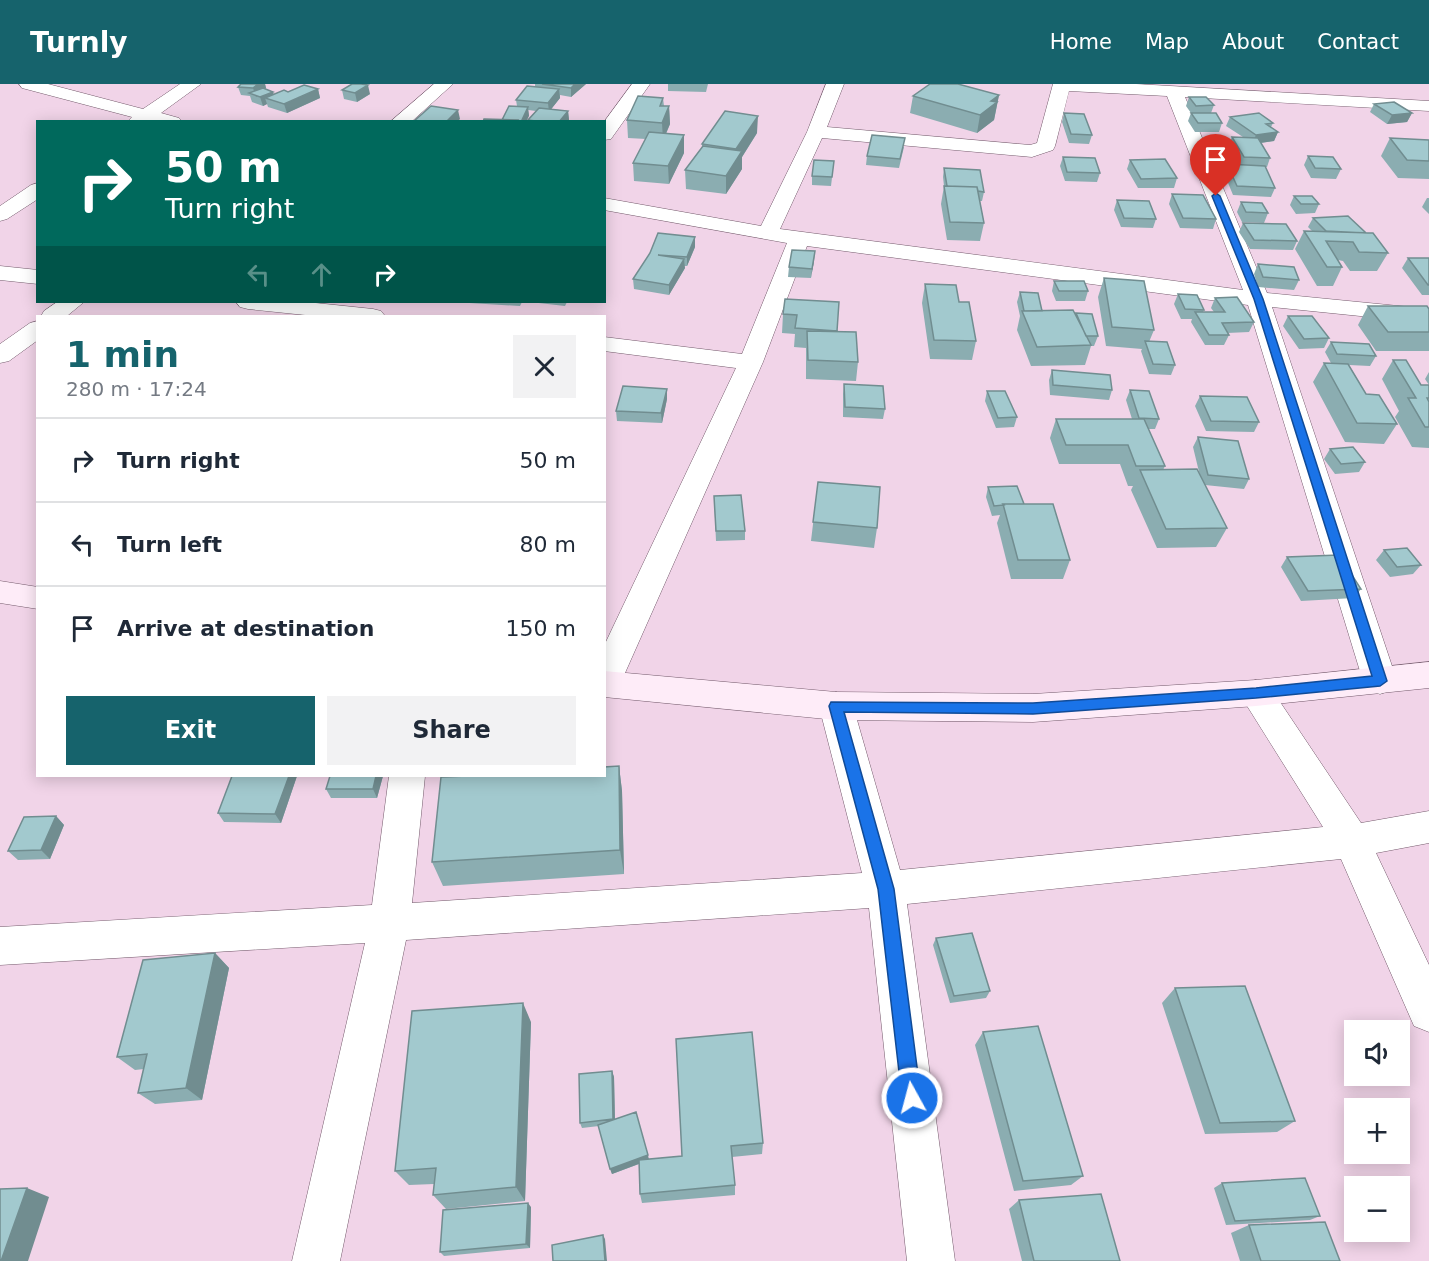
<!DOCTYPE html>
<meta charset="utf-8">
<style>
:root{--surface:#fff;--page:#f2f2f3;--text:#1f2937;--muted:#747a83;--line:#e0e1e3;--accent:#16636c}
body{margin:0;font-family:"DejaVu Sans",sans-serif;background:var(--page);color:var(--text);height:100vh;display:flex;flex-direction:column;font-size:22px;white-space:nowrap}
*{box-sizing:border-box;margin:0}
p{font-size:20px;color:var(--muted)}
.icon{flex:none;width:33px;height:33px;fill:none;stroke:currentColor;stroke-width:2;stroke-linecap:round;stroke-linejoin:round}
.map{position:relative;flex:1;overflow:hidden}
.panel{position:absolute;left:36px;top:231px;width:570px;height:462px;display:flex;flex-direction:column;background:var(--surface);border-radius:0px;box-shadow:0 3px 15px #0003}
.panel>*{flex:none}
.guide{position:absolute;left:36px;top:36px;width:570px;height:183px;border-radius:0px;box-shadow:0 3px 15px #0003;background:#00695c;color:#fff;overflow:hidden}
.fabs{position:absolute;left:1344px;top:936px;display:grid;gap:12px}
.fabs a{display:grid;place-items:center;width:66px;height:66px;border-radius:0px;background:var(--surface);box-shadow:0 3px 15px #0003;font-size:30px}
.pin{position:absolute;display:grid;place-items:center;width:51px;height:51px;color:#fff;margin:-62px -26px;border-radius:50% 50% 50% 0;rotate:-45deg;box-shadow:0 0 6px #0007}
.pin .icon{rotate:45deg}
.me{position:absolute;width:66px;margin:-33px;rotate:353deg;stroke-linejoin:round;filter:drop-shadow(0 0 4px #0008)}
.turn{display:flex;align-items:center;gap:21px;height:126px;padding:0 30px;font-size:27px}
.turn .icon{width:78px;height:78px;stroke-width:2.5}
.turn b{display:block;font-size:42px;line-height:51px}
.lanes{display:flex;align-items:center;height:57px;padding:0 30px;background:#0003;justify-content:center;gap:30px;direction:ltr}
.lanes .off{opacity:.35}
.round{display:grid;place-items:center;flex:none;width:63px;height:63px;border-radius:0px;background:var(--page)}
.headline{display:flex;align-items:center;justify-content:space-between;height:102px;padding:0 30px}
h1{font-size:36px;font-weight:600;line-height:45px;color:var(--accent)}
.action{display:flex;gap:12px;margin-top:auto;padding:12px 30px}
.action a{flex:1;height:69px;border-radius:0px;background:var(--accent);color:#fff;font-size:24px;font-weight:600;line-height:69px;text-align:center}
.action a+a{background:var(--page);color:var(--text)}
ul{padding:0;list-style:none}
li{display:flex;align-items:center;gap:18px;height:84px;padding:0 30px;border-top:2px solid var(--line)}
li div{flex:1}
li b{display:block;font-size:22px}
li em{font-style:normal}
header{display:flex;align-items:center;gap:36px;box-sizing:border-box;height:84px;padding:0 30px;background:var(--accent);color:#fff}
header strong{font-size:28px}
nav{display:flex;gap:33px;margin-inline-start:auto;font-size:21px}
.map>svg:first-child{display:block}
</style>
<header>
<strong>Turnly</strong>
<nav><a>Home</a><a>Map</a><a>About</a><a>Contact</a></nav>
</header>
<div class="map">
<svg width="1429" height="1177" viewBox="0 0 1429 1177">
<rect width="100%" height="100%" fill="#f1d4e8"/>
<g fill="none" stroke-linecap="round" stroke-linejoin="round">
<g stroke="#745b6c" stroke-width="1">
<path id="minor" d="M19,0h29l95,25 37,-25h21l-40,29 18,5 3,4h-55l5,-5 -110,-29z
M434,0h19l-42,38h-21z
M632,0h18l-39,55 -7,1v-18z
M826,0h18l-17,43 203,18 7,-2 16,-59h83l293,17v10l-244,-14 82,196 162,16v14l-157,-16 125,374 -5,9 -12,4 -12,-4 -5,-9 -115,-376 -441,-59 -44,116 -142,320 -5,9 -12,4v-49l132,-278 -132,-17v-14l138,17 45,-111 -183,-33v-12l157,28 46,-94zM1069,7l98,5 76,194 -463,-61 42,-91 210,19 21,-7 2,-4z
M38,99v16l-31,20 -7,2v-15l31,-21z
M0,182l38,4v14l-38,-4z
M57,218h27l-17,14h-26l3,-5z
M236,218h70l67,7 8,2 4,5h-70l-67,-7 -8,-2z
M38,237v19l-29,21 -9,2v-19l30,-21z
M1256,596l12,4 93,139 68,-12v32l-53,10 53,112v67l-15,-6 -73,-167 -434,45 48,357h-48l-38,-353 -463,32 -66,321h-48l73,-318 -365,22v-38l372,-22 17,-129h36l-13,127 450,-30 -43,-167 5,-10 12,-4 12,4 5,10 47,164 423,-43 -84,-134 5,-9z"/>
</g>
<g stroke="#745b6c" stroke-width="1">
<path id="secondary" d="M0,497l38,6v22l-38,-6z
M1429,578v26l-173,18 -223,16 -197,-2 -232,-23v-26l232,21 197,2 223,-14z"/>
</g>
<use href="#minor" fill="#fff" fill-rule="evenodd"/>
<use href="#secondary" fill="#feecf8" fill-rule="evenodd"/>
</g>
<path fill="#8badb1" d="M241,0h24l1,4 -1,1 9,6 14,-3 30,-3 2,9 -33,15 -19,-6 -1,-3 -4,2 -11,-4 -2,-6 -9,-1 -3,-8z
M535,0h51l-15,13 -11,-2v3l-9,11 17,2 1,9 -1,2h-39l-1,-2 8,-9 -8,-1 1,6 -27,4 15,-14 -1,-6 19,-13z
M668,0h40l-2,8 -38,-1z
M342,6l28,4 -13,8 -13,-3z
M999,11l-5,25 -17,13 -67,-20 3,-17z
M1189,13l25,8 -3,8 11,10 -3,9h-24l-7,-11 3,-8 -5,-7z
M663,14l1,8h5l1,18 -4,10 18,19 -15,31 -35,-3 -1,-18 13,-24 -18,-1 -1,-18z
M1374,20l38,9 -5,9 -20,2 -17,-12z
M1064,29l28,22 -3,9 -20,-1 -7,-21z
M1230,33l43,6 -2,4 7,5 -4,9 -13,2 9,15 -3,9h-2l10,21 -4,9 -38,-2 -9,-22 3,-9h12l-11,-18 4,-9h11l-17,-11z
M757,49l-15,24v12l-16,25 -40,-5 -1,-19 17,-23v-3z
M1390,54l39,2v39l-31,-1 -17,-22z
M904,63l-5,21 -33,-3 1,-9z
M1308,72l33,13 -5,10 -25,-1 -7,-13z
M1063,73l37,16 -3,9 -32,-1 -5,-15z
M1130,76l47,18 -3,10h-36l-11,-19z
M834,77l-3,25 -19,-1v-9z
M944,84l40,24 -2,9h-2l4,22 -4,18 -33,-1 -6,-36 3,-18 -1,-9z
M1172,110l44,25 -3,10 -33,-1 -11,-24z
M1294,112l25,8 -4,9 -19,1 -6,-9z
M1427,114h2v16l-7,-7z
M1117,116l39,19 -3,9 -32,-1 -7,-17z
M1241,118l27,11 -4,10 -22,-1 -5,-10z
M1313,134l75,35 -11,18h-27l-7,-10 -5,-1 4,7 -9,19h-16l-22,-37 9,-18h8l-4,-4z
M1243,139l54,18 -4,9 -43,-1 -11,-17z
M695,163l-8,19h-3l1,2 -16,27 -35,-6 -1,-10 17,-26z
M1408,174h21v37h-7l-20,-27z
M814,177l-3,17 -23,-1 1,-10z
M1258,180l41,16 -5,10 -36,-3 -4,-13z
M1104,194l50,52 -5,12 26,23 -4,10 -22,-1 -8,-23 1,-2 -36,-3 -8,-49z
M1054,197l34,10 -3,10h-29l-4,-10z
M925,200l34,18 17,39 -4,19 -42,-1 -8,-56z
M1020,208l22,19 33,3 23,22 -4,10h-3l-6,19 -54,1 -14,-36 3,-14 -3,-14z
M1178,210l26,16 -1,2h11l-3,-4 4,-10 39,24 -5,10 -22,1 2,2 -5,10h-19l-14,-23 1,-3h-11l-7,-15z
M453,218h69l-2,4z
M530,218h37l-2,4z
M839,218l-3,30 22,30 -2,19 -50,-2v-31l-12,-1 1,-13 -13,-1 1,-19z
M1368,222l61,3v42h-53l-18,-26z
M1288,232l41,22 -5,10 -25,1 -16,-23z
M1331,258l45,14 -6,10 -21,-1 17,29 31,30 -13,20 -39,-2 -32,-60 11,-19h7l-6,-11z
M1393,276l28,25h8v63l-17,-1 -17,-30 4,-6 -17,-32z
M1052,286l60,20 -3,10 -59,-5 -1,-15z
M1429,288v13l-4,-6z
M844,300l41,25 -2,10 -40,-2v-23z
M667,305v10l-5,24 -45,-2 -1,-10z
M1130,306l29,29 -4,10h-7l17,37 -2,4 37,6 -7,-29 5,-10 51,42 -5,10 -39,-4 22,43 -11,19 -59,1 -26,-58 2,-4h-5l-8,-22h-61l-9,-26 6,-19h76l-6,-19z
M987,307l30,26 -3,10 -18,1 -11,-27z
M1200,312l59,26 -5,10 -48,-1 -11,-25z
M1330,365l35,13 -6,10 -24,2 -11,-15z
M818,398l59,46 -3,20 -63,-7z
M988,403l36,17 46,56 -7,19h-52l-14,-56 3,-8 -8,1 -6,-19z
M714,412l31,35v9l-29,1z
M1384,466l37,15 -8,9 -23,3 -14,-17z
M1287,473l74,32 -7,9 -53,3 -20,-34z
M619,682l3,25 2,83 -181,12 -11,-24z
M232,692h65l-16,47 -57,-1 -6,-9z
M330,692h53l-6,22h-46l-5,-9z
M56,732l8,9 -14,34 -32,1 -10,-9z
M936,854l54,53 -4,7 -36,5 -17,-58z
M215,869l14,15 -27,132 -47,4 -17,-11 6,-24 -9,1 -18,-13z
M1175,904l120,133 -18,11 -72,2 -43,-131z
M531,938l-6,179 -79,8 -13,-14 1,-11 -25,1 -14,-14z
M983,948l100,144 -12,9 -57,6 -39,-146z
M676,955l87,104 -1,11 -30,3 3,28v10l-93,8 -2,-9 -1,-30 -27,10 -13,-48 -17,2 -2,-5 32,-52 2,6 1,42 34,40 33,-3z
M1222,1099l98,33 -10,4 -84,5 -12,-37z
M1019,1116l101,61h-98l-13,-52z
M531,1123l-1,41 -86,8 -4,-4z
M1249,1141l91,36h-100l-9,-28z"/>
<path fill="#718d90" d="M258,0h7l1,4 -10,9 -3,-9z
M575,0h11l-15,13v-9z
M368,1l2,9 -13,8 -2,-9z
M318,5l2,9 -33,15 -3,-9z
M559,5l1,9 -11,14 -1,-9z
M273,8l3,9 -11,-3 2,6 -4,2 -3,-9z
M999,11l-5,25 -17,13 3,-18 11,-14z
M669,22l1,18 -7,16 -1,-17z
M528,23l1,9 -3,6h-5z
M458,26l2,9 -3,3h-11z
M568,27l1,9 -1,2h-9z
M1412,29l-5,9 -20,2 5,-9z
M758,32l-1,17 -15,24v12l-16,25v-18l10,-16v-11z
M1278,48l-4,9 -22,3 4,-9z
M684,51v18l-15,31 -1,-18z
M695,153v10l-8,19v-9z
M815,167l-1,10 -3,17 1,-9z
M684,175l1,9 -16,27v-10z
M667,305v10l-5,24 -1,-10z
M619,682l3,25 2,83 -4,-24z
M289,692h8l-16,47 -6,-9z
M376,692h7l-6,22 -4,-9z
M56,732l8,9 -14,34 -9,-9z
M215,869l14,15 -27,132 -16,-12z
M523,919l8,19 -6,179 -9,-14z
M612,987l2,6 1,47 -2,-5z
M648,1071l1,5 -37,14 -2,-5z
M27,1104l22,9 -21,64h-27z
M528,1119l3,4 -1,41 -4,-4z
M603,1151l2,4 2,22h-2z"/>
<path fill="#a2c9ce" stroke="#718d90" stroke-width="1.5" d="M241,0h17l-5,4 -15,-1z
M352,0h9l7,1 -13,8 -13,-3z
M542,0h33l-4,4z
M930,0h28l41,11 -8,6 6,1 -17,13 -67,-19z
M304,1l14,4 -34,15 -19,-6 19,-8 4,2z
M527,2l32,3 -11,14 -32,-3z
M263,4l10,4 -13,5 -11,-4z
M638,12l25,2 -3,8h9l-7,17 -35,-3z
M1189,13h17l8,8 -18,1z
M1394,18l18,11 -20,2 -18,-11z
M431,22l27,4 -12,12h-33z
M509,22l19,1 -7,15h-3v-2h-16z
M539,24l29,3 -9,11h-16l-15,-2z
M725,27l33,5 -22,33 -34,-5z
M1064,29l20,1 8,21 -21,-1z
M1191,29h25l6,10h-24z
M1259,29l14,10 -7,1 12,8 -22,3 -26,-18z
M484,35l34,1 -1,2h-34z
M649,48l35,3 -16,31 -35,-3z
M872,51l33,3 -5,21 -33,-3z
M1232,53l26,1 12,20 -26,-1z
M1390,54l39,2v21l-22,-1z
M703,62l39,5 -16,25 -41,-6z
M1308,72l25,1 8,12 -26,-1z
M1063,73l32,1 5,15 -33,-1z
M1165,75l12,19 -36,1 -11,-19z
M814,76l20,1 -2,16 -20,-1z
M1227,80l38,2 10,22 -38,-2z
M944,84l36,2 4,22 -6,-1 -1,-4 -30,-1z
M944,102l33,1 7,36 -34,-1z
M1172,110l31,1 13,24 -33,-1z
M1294,112h18l7,8h-18z
M1117,116l32,1 7,18 -32,-1z
M1241,118l21,1 6,10 -22,-1z
M1348,132l18,17 -40,-2 -13,-13z
M1243,139l43,1 11,17 -43,-1z
M1304,147l69,2 15,20 -29,-1 -6,-10 -27,-1 16,26h-15z
M658,149l37,4 -8,20 -29,-2 26,4 -15,26 -36,-6 17,-26z
M792,166l23,1 -3,18 -23,-2z
M1408,174h21v27h-1z
M1258,180l36,3 5,13 -36,-3z
M1104,194l40,3 10,49 -42,-3z
M1054,197h30l4,10h-29z
M925,200l31,1 3,17h10l7,39 -42,-1z
M1020,208l18,1 4,18h-18z
M1178,210l19,1 7,15 -19,-1z
M1237,213l17,25 -32,1 7,12h-20l-14,-23h30l-10,-14z
M785,215l54,3 -2,29 -42,-3 2,-13 -14,-1z
M1368,222h59l2,3v23h-41z
M1073,226l18,35 -54,2 -15,-36z
M1076,229l16,1 6,22h-12z
M1288,232h24l17,22 -25,1z
M807,247l49,1 2,30 -50,-2z
M1145,257l22,1 8,23 -22,-1z
M1331,258l38,2 7,12 -39,-2z
M1393,276h13l15,25h8v13h-2l2,4v25h-4l-17,-29h8z
M1324,279l24,1 18,30 13,1 18,29 -40,-1z
M1052,286l58,5 2,15 -59,-5z
M844,300l39,2 2,23 -40,-2z
M623,302l44,3 -6,24 -45,-2z
M1130,306l19,1 10,28 -20,-1z
M987,307h18l12,26 -19,1z
M1200,312l47,1 12,25 -48,-1z
M1056,335h88l21,47h-29l-8,-21h-62z
M1198,353l40,4 11,38 -41,-4z
M1353,363l12,15 -24,2 -11,-15z
M1197,385l30,59 -61,1 -26,-59z
M818,398l62,5 -3,41 -64,-6z
M1017,402l7,18h-21l1,1 -10,1 -6,-19z
M741,411l4,36h-29l-2,-35z
M1003,420h50l17,56h-52z
M1407,464l14,17 -24,2 -13,-17z
M1339,471l22,34 -53,2 -21,-34z
M619,682l1,84 -188,12 9,-85 28,-1h135v-9z
M232,692h57l-14,38 -57,-1z
M330,692h46l-3,13h-47z
M56,732l-15,34 -33,1 16,-34z
M972,849l18,58 -36,5 -18,-58z
M215,869l-29,135 -48,5 9,-39 -30,3 26,-97z
M1245,902l50,135 -75,2 -45,-135z
M523,919l-7,184 -83,8 3,-27 -41,3 17,-160z
M1038,942l45,150 -60,5 -40,-149z
M752,948l11,111 -32,3 4,39 -95,9 -1,-34 43,-4 -6,-117z
M612,987l1,48 -33,4 -1,-49z
M636,1028l12,43 -38,14 -12,-44z
M1305,1094l15,38 -85,5 -13,-38z
M27,1104l-26,73h-1v-72z
M1101,1110l19,67h-86l-15,-61z
M528,1119l-2,41 -86,8 3,-42z
M1325,1138l15,39h-79l-12,-36z
M603,1151l2,26h-52l-1,-16z"/>
<path fill="#1a73e8" stroke="#114b97" stroke-width="1.5" d="M1216,109l4,3 43,103 124,382 -7,5 -124,12 -223,16 -189,-2 50,177 27,209 -3,7 -6,2 -7,-2 -3,-7 -24,-209 -49,-183 2,-4 202,1 223,-15 116,-12 -118,-377 -42,-103z"/>
</svg>
<div class="fabs">
<a><svg class="icon" aria-label="sound" viewBox="0 0 24 24"><path d="M4 9h4l5-4v14l-5-4H4zM17 9q2 3 0 6"/></svg></a>
<a>+</a>
<a>−</a>
</div>
<div class="pin" style="left:1216px;top:112px;background:#d93025"><svg class="icon" aria-label="arrive" viewBox="0 0 24 24"><path d="M6 21V4h12l-3 4 3 4H6"/></svg></div>
<svg class="me" style="left:912px;top:1014px" viewBox="-20 -20 40 40"><circle r="17" fill="#1a73e8" stroke="#fff" stroke-width="3"/><path d="M0-11L8 9 0 5-8 9z" fill="#fff"/></svg>
<div class="guide">
<div class="turn"><svg class="icon" aria-label="right" viewBox="0 0 24 24"><path d="M7 20v-9h11M14 6l5 5-5 5"/></svg><div><b>50 m</b>Turn right</div></div>
<div class="lanes"><svg class="icon off" aria-label="left" viewBox="0 0 24 24"><path d="M17 20v-9H6M10 6l-5 5 5 5"/></svg><svg class="icon off" aria-label="ahead" viewBox="0 0 24 24"><path d="M12 20V5M6 11l6-6 6 6"/></svg><svg class="icon" aria-label="right" viewBox="0 0 24 24"><path d="M7 20v-9h11M14 6l5 5-5 5"/></svg></div>
</div>
<section class="panel">
<div class="headline"><div><h1>1 min</h1><p>280 m · 17:24</p></div><a class="round"><svg class="icon" aria-label="close" viewBox="0 0 24 24"><path d="M6 6l12 12M18 6L6 18"/></svg></a></div>
<ul>
<li><svg class="icon" aria-label="right" viewBox="0 0 24 24"><path d="M7 20v-9h11M14 6l5 5-5 5"/></svg><div><b>Turn right</b></div><em>50 m</em></li>
<li><svg class="icon" aria-label="left" viewBox="0 0 24 24"><path d="M17 20v-9H6M10 6l-5 5 5 5"/></svg><div><b>Turn left</b></div><em>80 m</em></li>
<li><svg class="icon" aria-label="arrive" viewBox="0 0 24 24"><path d="M6 21V4h12l-3 4 3 4H6"/></svg><div><b>Arrive at destination</b></div><em>150 m</em></li>
</ul>
<div class="action"><a>Exit</a><a>Share</a></div>
</section>
</div>
